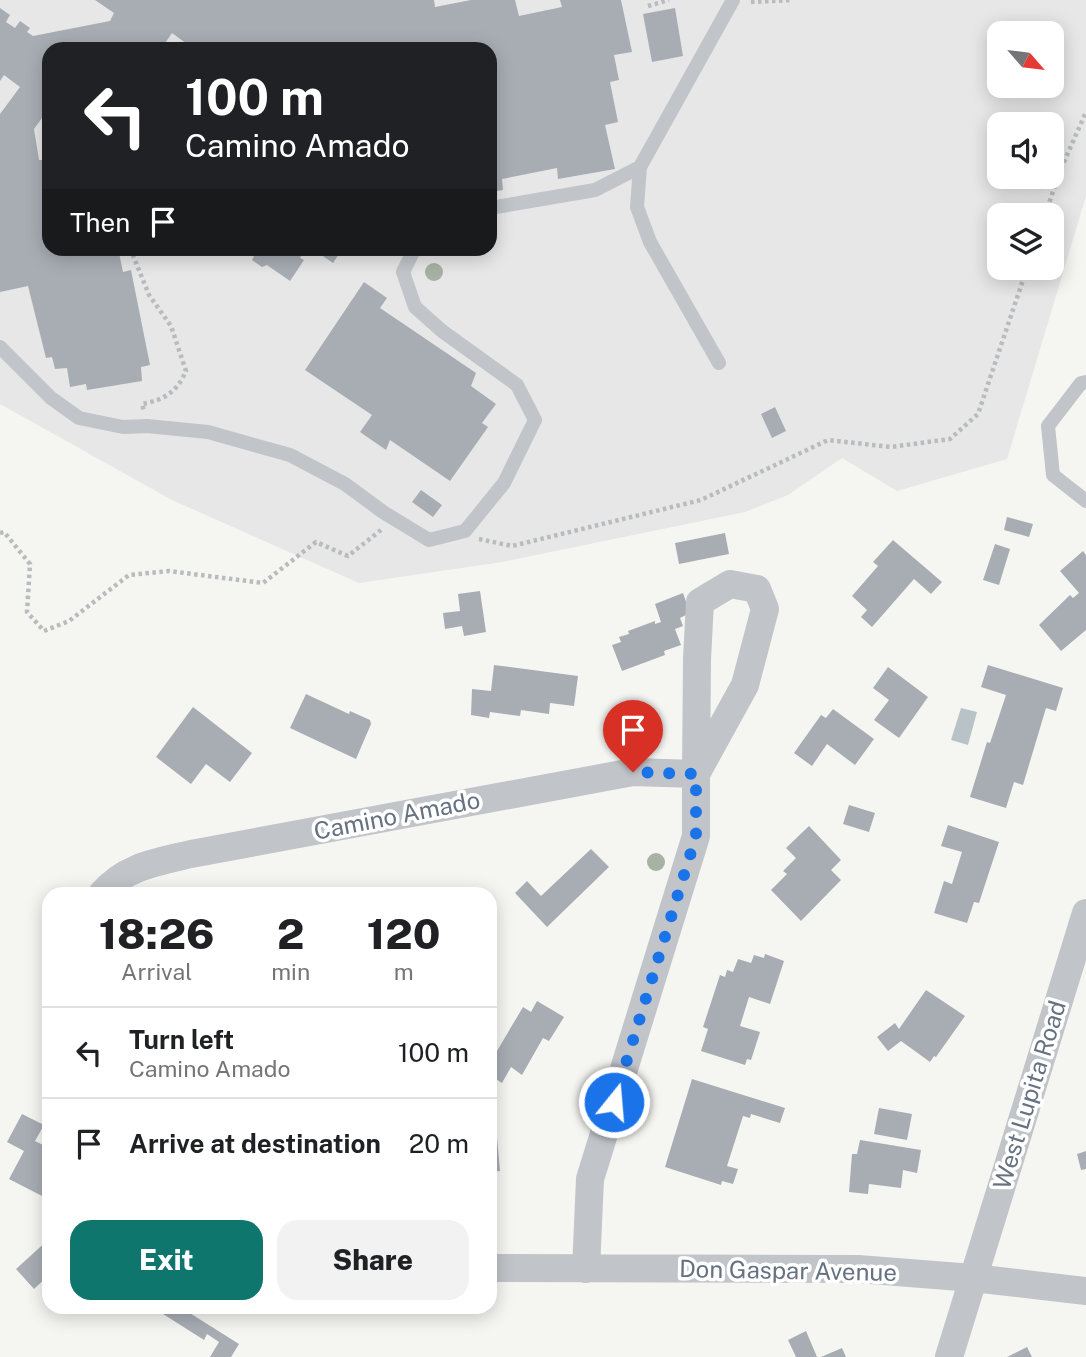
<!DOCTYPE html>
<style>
:root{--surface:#fff;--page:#f2f2f2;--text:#202124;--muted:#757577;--line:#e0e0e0;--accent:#0f766e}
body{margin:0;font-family:"Public Sans",sans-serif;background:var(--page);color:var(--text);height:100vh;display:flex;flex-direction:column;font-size:26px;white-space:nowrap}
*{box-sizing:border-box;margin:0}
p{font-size:23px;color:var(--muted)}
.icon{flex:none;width:38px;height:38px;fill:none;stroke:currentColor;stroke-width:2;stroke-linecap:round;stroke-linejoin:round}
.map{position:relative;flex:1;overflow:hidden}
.sheet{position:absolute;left:42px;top:887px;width:455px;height:427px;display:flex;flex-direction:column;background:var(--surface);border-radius:21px;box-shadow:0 4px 18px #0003}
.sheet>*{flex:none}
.hud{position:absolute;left:42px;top:42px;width:455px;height:214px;border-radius:21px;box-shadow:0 4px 18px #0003;background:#202124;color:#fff;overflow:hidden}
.needle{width:46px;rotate:118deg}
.buttons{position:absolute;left:987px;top:21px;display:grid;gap:14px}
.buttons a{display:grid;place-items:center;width:77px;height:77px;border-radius:14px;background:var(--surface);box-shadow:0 4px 18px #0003;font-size:35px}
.pin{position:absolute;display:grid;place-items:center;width:60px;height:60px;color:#fff;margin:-72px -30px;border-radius:50% 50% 50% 0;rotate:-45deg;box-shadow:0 0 7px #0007}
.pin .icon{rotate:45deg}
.me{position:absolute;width:77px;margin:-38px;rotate:17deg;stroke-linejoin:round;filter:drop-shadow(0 0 5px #0008)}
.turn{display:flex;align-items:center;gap:24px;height:147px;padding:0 28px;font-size:32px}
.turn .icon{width:91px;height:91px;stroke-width:2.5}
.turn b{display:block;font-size:49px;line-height:60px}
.then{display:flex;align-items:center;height:66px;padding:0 28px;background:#0003;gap:14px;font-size:26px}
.eta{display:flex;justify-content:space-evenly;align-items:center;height:119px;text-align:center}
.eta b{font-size:42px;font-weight:800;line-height:49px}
.button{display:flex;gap:14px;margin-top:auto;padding:14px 28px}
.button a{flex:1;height:80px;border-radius:21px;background:var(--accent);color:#fff;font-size:28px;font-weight:800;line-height:80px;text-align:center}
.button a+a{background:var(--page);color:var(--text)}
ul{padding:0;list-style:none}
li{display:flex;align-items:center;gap:21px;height:91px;padding:0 28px;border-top:2px solid var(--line)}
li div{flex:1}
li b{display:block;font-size:26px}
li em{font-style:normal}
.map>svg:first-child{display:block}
</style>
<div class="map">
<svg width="1086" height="1357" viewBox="0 0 1086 1357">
<rect width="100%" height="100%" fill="#f5f6f2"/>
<path fill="#e6e7e6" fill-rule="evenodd" d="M0,0h1086v196l-79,263 -110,32 -55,-33 -54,37 -43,17 -243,50 -143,21 -187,-83 -172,-96zM999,33h53v53h-53zM49,49h441v199h-441zM999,124h53v53h-53zM999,215h53v53h-53z"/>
<path fill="#b9c2c7" d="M961,708l16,4 -9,33 -17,-5z"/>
<path fill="#a8adb4" d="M95,0h339l1,7 36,-7h44l4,16 43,-9 -2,-7h61l11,52 -18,3 5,25 -9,2 8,40 -13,3 10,44 -57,10 -1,-11 -55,11 1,11 -13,2v-143h-296l-22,-16 -11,16h-112v64l-2,-2 -13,18 5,31h6l1,3 3,-1v86h69l5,24 8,-2 19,95 -9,2 1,14 -55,9 -1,-6 -16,3 -3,-19 -12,1 -3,-12 -6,1 -18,-72 -28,6v-178l20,-27 -16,-12 -4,6v-73l10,7 -4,7 9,6 5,-7 10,7 -3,4 6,4 77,-15 4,-8z
M675,8l8,48 -31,6 -9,-48z
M244,248h62l-6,10 4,2 -14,21 -23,-16 -5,2 -10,-7 2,-4z
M311,248h32l-10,15z
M364,282l23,16 -7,10 96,65 -5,13 25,18 -14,19 6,4 -38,54 -60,-41 -4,10 -26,-18 12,-17 -67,-45z
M775,407l11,24 -14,7 -11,-24z
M421,490l21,15 -9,12 -21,-15z
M1007,517l26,7 -4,13 -25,-7z
M725,533l4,21 -50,10 -4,-21z
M893,540l49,42 -11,12 -17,-15 -42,48 -11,-10 6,-7 -15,-14 26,-30 -5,-4z
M995,544l15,5 -11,36 -16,-5z
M1083,551l3,4v75l-25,21 -22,-26 31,-30 3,3 6,-5 -19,-22z
M480,591l6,41 -22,4 -2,-10 -17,3 -2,-16 17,-2 -2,-17z
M683,593l7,20 -10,5 3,8 -8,3 6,16 -17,6 1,4 -43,16 -10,-26 9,-3 -2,-5 10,-3 -1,-3 27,-10v3l6,-2 -6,-18z
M494,665l84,11 -4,30 -24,-3 -1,11 -28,-4 -1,6 -30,-4 -1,6 -18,-3 1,-26 19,2z
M988,665l75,23 -7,23 -10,-3 -23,77 -9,-3 -8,26 -36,-11 17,-55 3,1 16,-48 -25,-8z
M888,667l40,30 -29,41 -25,-18 15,-20 -16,-12z
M306,694l43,20 1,-3 20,9 1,4 -15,35 -66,-31z
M193,707l59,46 -22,29 -24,-18 -15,20 -35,-27z
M833,709l41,30 -19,26 -28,-21 -15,22 -18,-13 27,-38 5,3z
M849,805l26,8 -6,19 -26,-8z
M948,825l51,17 -20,61 -5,-1 -7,21 -33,-10 10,-32 8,3 10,-32 -21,-6z
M809,826l32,34 -10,10 10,10 -40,41 -30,-31 16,-16 -4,-3 13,-13 -10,-10z
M591,849l18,18 -62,60 -32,-34 12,-12 14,15z
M765,954l19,7 -14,43 -21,-7 -9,29 20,6 -9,28 -4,-1 -2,6 -44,-14 7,-22 -5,-2 17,-52 5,2 2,-7 6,2 5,-13 13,4 3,-8 10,3z
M926,990l39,26 -29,41 -2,-1 -4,6 -29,-21 -13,10 -11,-14 18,-14 4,6z
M537,1001l27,16 -15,24 -6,-3 -21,37 -11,-8 -9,16 -8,-5 2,-3 -6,-3v-18l4,2 29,-49 8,5z
M692,1079l93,29 -5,15 -29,-9 -1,4 -7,-2 -16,50 11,3 -5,15 -11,-3 -1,4 -56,-18z
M879,1108l33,6 -5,26 -33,-6z
M22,1114l22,11 -9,16 14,7v38l-5,11 -35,-18 15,-28 -17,-9z
M490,1126h6l4,45 -10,1z
M860,1140l61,10 -4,23 -14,-3 -2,18 -32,-4 -1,10 -19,-2 3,-38h5z
M1086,1151v18l-5,1 -4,-16z
M49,1239v36l-15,14 -18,-20z
M152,1307h35l-2,3 54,34 -8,13h-21l9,-15 -12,-8 -3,6z
M806,1331l11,26h-21l-8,-17z
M1027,1347l5,10h-25z
M842,1348l4,9h-25z"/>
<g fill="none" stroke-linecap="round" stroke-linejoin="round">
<path stroke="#b9bbbe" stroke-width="4.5" stroke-dasharray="3.5 3.5" stroke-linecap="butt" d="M751,2l42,-2
M648,6l21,-6
M1045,215l15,-44 26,-59
M130,248l19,47 22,31 15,45c-9,21 -22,29 -44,33l2,7
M0,533l4,-1 26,32 -3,48 17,19 25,-10 60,-46 40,-4 94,12 53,-41 32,14 33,-26
M479,539l33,7 189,-46 127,-60 63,7 59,-8 28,-25 49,-146"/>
<path stroke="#c1c4c8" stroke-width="14" d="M490,208l105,-18 45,-23
M0,347l51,51 28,20 44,9 24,-1 61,6 82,23 55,29 38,28 46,28 36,-9 39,-48 31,-63 -18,-35 -75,-54 -27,-24 -12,-35 12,-24
M719,363l-69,-121 -13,-35 3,-40 93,-167
M1086,382l-5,1 -33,43 5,49 33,26"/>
<path stroke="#c1c4c8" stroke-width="28" d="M102,894c23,-28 56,-32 89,-40l442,-82 63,2 1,-115 3,-57 30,-18 27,5 8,20 -20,76 -49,89v62l-106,343 -4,90
M490,1268l368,1 115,9 113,13
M949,1357l137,-444"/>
</g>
<g fill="#a7b1a4">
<circle cx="434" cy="272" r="9"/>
<circle cx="656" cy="862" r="9"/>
</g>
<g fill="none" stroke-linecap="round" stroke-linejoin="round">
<path stroke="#1a73e8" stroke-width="12" stroke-dasharray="0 21.6" d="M614,1102l82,-266v-62l-63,-2"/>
</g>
<g text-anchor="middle" stroke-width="7" stroke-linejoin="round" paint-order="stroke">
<g font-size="24" fill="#667281" stroke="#fff">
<text transform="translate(397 816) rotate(-11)" y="8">Camino Amado</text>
<text transform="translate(1030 1095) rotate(-73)" y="8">West Lupita Road</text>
<text transform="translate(788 1271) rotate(1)" y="8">Don Gaspar Avenue</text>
</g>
</g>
</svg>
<div class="buttons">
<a><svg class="needle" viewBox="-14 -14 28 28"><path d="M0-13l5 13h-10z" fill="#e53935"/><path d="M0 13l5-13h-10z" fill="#757577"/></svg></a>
<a><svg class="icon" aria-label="sound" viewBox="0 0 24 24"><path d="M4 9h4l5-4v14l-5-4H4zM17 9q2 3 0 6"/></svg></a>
<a><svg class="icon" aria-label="layers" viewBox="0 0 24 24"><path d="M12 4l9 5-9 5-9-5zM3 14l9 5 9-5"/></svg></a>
</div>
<div class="pin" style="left:633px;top:772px;background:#d93025"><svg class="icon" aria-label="arrive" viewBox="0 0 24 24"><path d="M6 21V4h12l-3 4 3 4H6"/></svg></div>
<svg class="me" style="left:614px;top:1102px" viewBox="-20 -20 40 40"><circle r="17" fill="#1a73e8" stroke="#fff" stroke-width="3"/><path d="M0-11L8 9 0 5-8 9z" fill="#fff"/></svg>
<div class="hud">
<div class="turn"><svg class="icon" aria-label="left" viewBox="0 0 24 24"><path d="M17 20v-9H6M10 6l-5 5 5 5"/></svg><div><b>100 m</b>Camino Amado</div></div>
<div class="then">Then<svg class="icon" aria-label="arrive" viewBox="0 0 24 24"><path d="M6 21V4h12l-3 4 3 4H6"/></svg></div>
</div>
<section class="sheet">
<div class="eta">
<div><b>18:26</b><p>Arrival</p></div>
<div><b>2</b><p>min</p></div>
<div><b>120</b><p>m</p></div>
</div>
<ul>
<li><svg class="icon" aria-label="left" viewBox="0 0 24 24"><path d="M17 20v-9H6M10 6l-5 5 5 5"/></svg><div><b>Turn left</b><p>Camino Amado</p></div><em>100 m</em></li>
<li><svg class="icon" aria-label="arrive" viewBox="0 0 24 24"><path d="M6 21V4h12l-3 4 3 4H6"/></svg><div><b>Arrive at destination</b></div><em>20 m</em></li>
</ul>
<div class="button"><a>Exit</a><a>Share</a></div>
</section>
</div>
